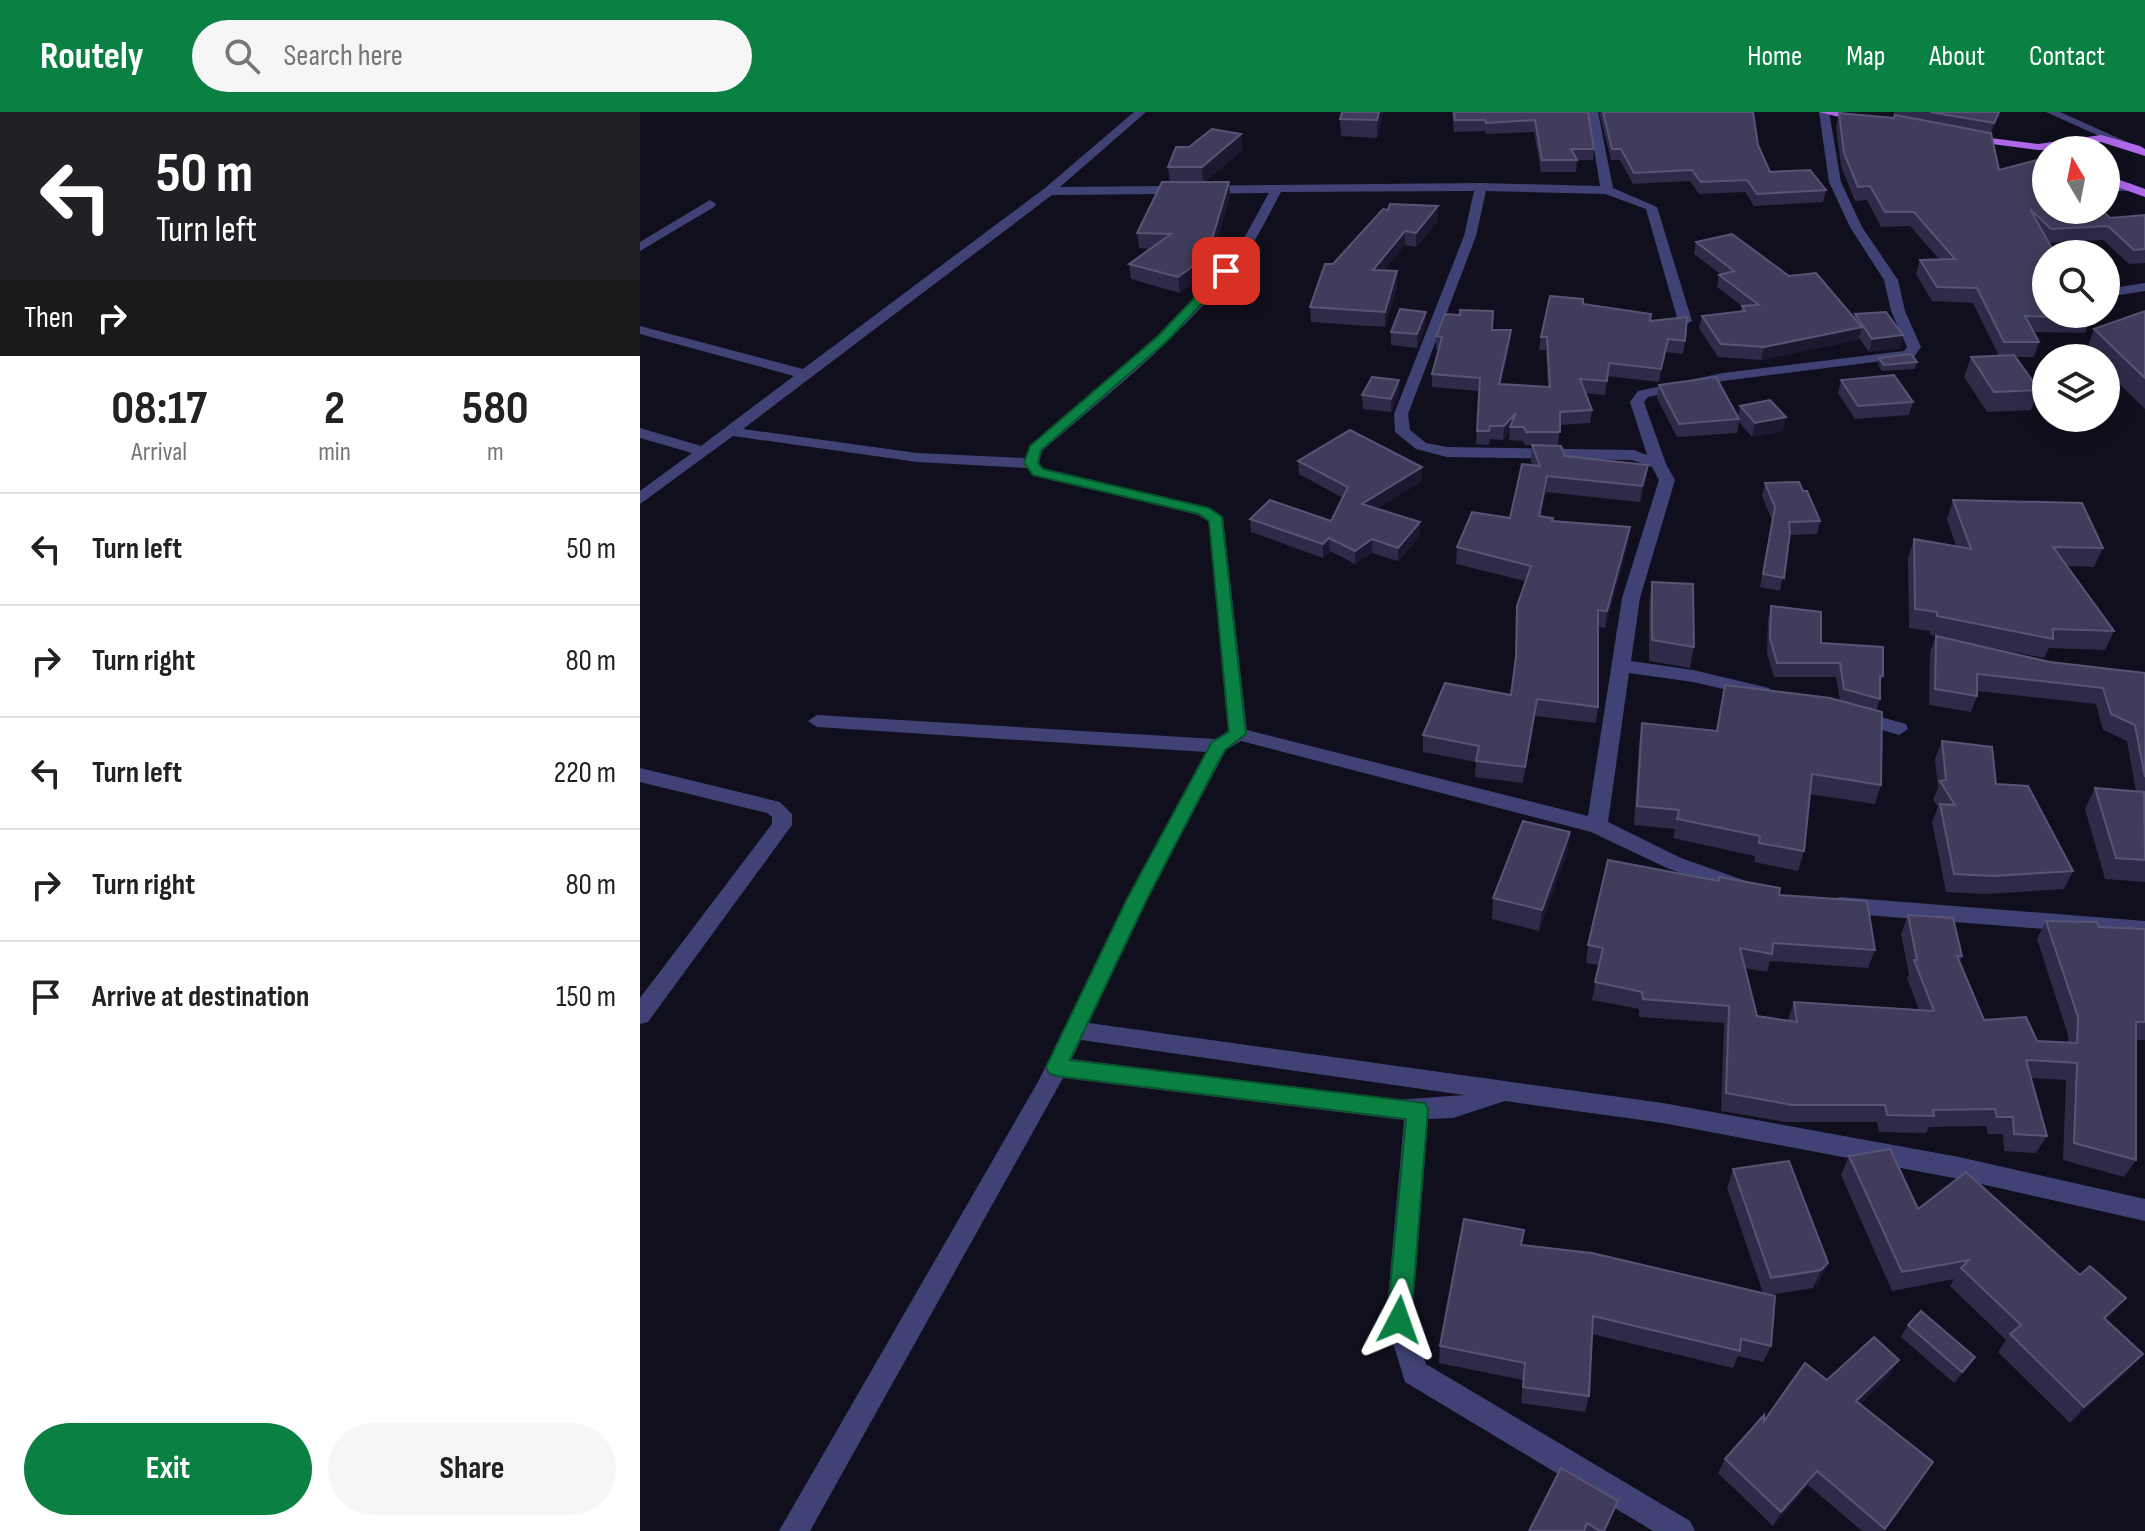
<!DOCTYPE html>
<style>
:root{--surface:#fff;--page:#f6f6f6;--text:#222;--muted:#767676;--line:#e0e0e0;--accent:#0b8043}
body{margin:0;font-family:"Sofia Sans Condensed",sans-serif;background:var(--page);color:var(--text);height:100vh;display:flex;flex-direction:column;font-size:30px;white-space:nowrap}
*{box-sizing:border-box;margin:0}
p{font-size:26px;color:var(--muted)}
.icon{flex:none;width:44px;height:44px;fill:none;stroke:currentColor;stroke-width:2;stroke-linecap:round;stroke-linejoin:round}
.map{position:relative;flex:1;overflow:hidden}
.sheet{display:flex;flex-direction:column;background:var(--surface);width:640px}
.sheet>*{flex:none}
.guide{background:#202124;color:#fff;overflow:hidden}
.needle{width:52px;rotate:350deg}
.fabs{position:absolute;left:1392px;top:24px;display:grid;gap:16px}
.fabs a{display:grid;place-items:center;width:88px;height:88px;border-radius:50%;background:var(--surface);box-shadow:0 4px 20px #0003;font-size:40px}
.pin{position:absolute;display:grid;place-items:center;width:68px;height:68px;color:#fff;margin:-34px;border-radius:16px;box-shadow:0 4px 12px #0006}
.me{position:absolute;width:88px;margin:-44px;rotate:4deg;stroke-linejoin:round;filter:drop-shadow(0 0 6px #0008)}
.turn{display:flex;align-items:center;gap:28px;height:168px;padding:0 24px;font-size:36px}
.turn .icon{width:104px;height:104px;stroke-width:2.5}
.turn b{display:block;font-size:56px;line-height:68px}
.then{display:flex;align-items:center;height:76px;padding:0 24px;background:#0003;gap:16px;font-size:30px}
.eta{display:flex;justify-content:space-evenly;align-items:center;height:136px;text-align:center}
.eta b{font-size:48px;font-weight:700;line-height:56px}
.cta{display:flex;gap:16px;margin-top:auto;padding:16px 24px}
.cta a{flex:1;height:92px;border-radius:48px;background:var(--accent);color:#fff;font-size:32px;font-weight:700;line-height:92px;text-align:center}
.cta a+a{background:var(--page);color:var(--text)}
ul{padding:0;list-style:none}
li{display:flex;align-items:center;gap:24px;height:112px;padding:0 24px;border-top:2px solid var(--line)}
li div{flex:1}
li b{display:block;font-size:30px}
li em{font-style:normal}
header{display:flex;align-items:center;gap:48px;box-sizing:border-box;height:112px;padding:0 40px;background:var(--accent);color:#fff}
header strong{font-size:38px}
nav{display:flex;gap:44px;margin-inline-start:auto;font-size:28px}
.search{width:560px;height:72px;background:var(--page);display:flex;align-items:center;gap:20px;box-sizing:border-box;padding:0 28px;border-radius:44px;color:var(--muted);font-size:30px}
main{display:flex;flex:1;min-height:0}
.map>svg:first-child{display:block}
</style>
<header>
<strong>Routely</strong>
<div class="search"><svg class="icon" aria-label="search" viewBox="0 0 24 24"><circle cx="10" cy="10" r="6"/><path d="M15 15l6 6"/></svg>Search here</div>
<nav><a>Home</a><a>Map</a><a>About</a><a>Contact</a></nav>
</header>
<main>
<section class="sheet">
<div class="guide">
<div class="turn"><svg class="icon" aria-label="left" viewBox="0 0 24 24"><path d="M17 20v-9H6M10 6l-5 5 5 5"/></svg><div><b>50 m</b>Turn left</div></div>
<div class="then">Then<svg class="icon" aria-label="right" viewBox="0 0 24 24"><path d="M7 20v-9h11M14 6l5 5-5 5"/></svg></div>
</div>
<div class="eta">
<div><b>08:17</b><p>Arrival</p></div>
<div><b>2</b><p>min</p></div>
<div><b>580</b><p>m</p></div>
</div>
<ul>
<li><svg class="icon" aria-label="left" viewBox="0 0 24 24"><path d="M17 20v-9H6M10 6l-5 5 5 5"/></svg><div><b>Turn left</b></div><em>50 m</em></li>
<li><svg class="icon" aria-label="right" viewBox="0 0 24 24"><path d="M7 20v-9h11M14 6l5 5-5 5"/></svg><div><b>Turn right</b></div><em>80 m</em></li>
<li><svg class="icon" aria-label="left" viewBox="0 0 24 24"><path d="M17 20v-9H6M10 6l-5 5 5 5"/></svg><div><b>Turn left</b></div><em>220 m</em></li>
<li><svg class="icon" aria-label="right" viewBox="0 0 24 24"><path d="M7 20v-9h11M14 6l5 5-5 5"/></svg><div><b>Turn right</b></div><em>80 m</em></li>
<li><svg class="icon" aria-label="arrive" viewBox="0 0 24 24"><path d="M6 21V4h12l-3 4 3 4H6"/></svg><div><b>Arrive at destination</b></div><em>150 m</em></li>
</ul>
<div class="cta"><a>Exit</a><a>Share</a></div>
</section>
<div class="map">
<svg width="1505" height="1419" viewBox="0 0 1505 1419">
<rect width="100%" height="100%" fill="#100f1d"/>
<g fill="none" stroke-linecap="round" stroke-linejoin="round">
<path fill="#404276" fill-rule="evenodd" d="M494,0h12l-86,75 421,-4 119,3 -12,-74h10l15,76 44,19 35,114 -7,4 -7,-4 -32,-112 -41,-15 -119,-3 -10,45 -68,178 2,16 16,13 21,4 187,3 13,5 -17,-53 8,-11 85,-18 181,-22 3,-4 -16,-36 -7,-31 -34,-53 -21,-45 -10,-70h10l12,70 21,45 36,53 7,31 16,36 -7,10 -191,24 -75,16 -4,5 22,62 9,16 -35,118 -9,63 62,9 76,18 3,4 -9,6 -70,-16 -64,-9 -21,149 73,36 68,24 3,6 -3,6 -7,2 -75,-28 -76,-36 -350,-91 -15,9 -79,149 -58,124 574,80 296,54 186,42v22l-186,-42 -296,-56 -158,-22 -52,17 -25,1 -16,201 14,44 264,157 5,10h-42l-248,-149 -19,-62 18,-200 -341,-42 -253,453h-31l260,-451 88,-181 79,-147 -389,-25 -9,-6 9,-6 399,24 12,-8 -19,-209 -11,-7 -165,-40 -6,-7 -110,-6 -184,-26 -93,68v-13l52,-38 -52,-15v-10l61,18 93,-70 -154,-42v-8l163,43 242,-181zM834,79l-10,45 -70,178 1,18 21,17 31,8 185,3 20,7 7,13 -37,118 -34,218 -341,-86 -24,-213 -13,-9 -167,-39 -4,-6 3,-12c71,-61 146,-119 202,-195 15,-20 25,-42 37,-64zM629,81c-10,17 -19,36 -30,53 -56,79 -136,138 -209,200l-5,12 -108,-5 -174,-24 309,-234zM441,928l383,55 -68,5 -324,-41z
M1406,0h14l76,34 -10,2z
M1466,71h24l6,4 -6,4h-24z
M70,88l6,4 -2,3 -74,44v-9z
M1505,171v8l-39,6v-8z
M1216,598l50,14 2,5 -9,6 -50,-15 -2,-4z
M0,656l140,34 12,12v11l-144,197 -8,2v-26l132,-174v-7l-5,-4 -127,-31z
M1200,785l305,24v16l-305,-24 -7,-2 -4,-6 4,-6z"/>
<path fill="#af68e9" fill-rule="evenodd" d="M1179,0h21l29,8 -6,3z
M1326,23l72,9 63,-9 39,11 5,3v7l-44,-14 -22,1 -14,7h-27l-76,-10 -2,-2z
M1466,63l39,14v8l-39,-14z"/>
</g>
<path fill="#2e2b49" d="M702,0h41l-6,26 -36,-2 -1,-17z
M812,0h136l6,37 -1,11h-16l-1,12h-35l-7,-40 -48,2 -1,-3 -31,1z
M959,0h154l5,33 12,27 56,18 -3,12 -69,4 -9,-14 -46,2 -9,-13 -57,3 -13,-24h-9z
M1254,0h107l-10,21 8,37 111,48 35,-3v48l-16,1 -26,-24 -54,3 42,75 -6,15 -52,-1 6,10 -5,15h-19l24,33 -8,20 -44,2 -23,-35 7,-20 28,-1 -26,-53 -41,-2 -16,-27 4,-14 19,-1 -29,-33 -29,1 -14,-27 -12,1 -14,-35 -5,-39 3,-14 54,5z
M603,38l-39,32h25l1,14 -22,75 -28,22 -49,-14 -2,-15 22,-15 -12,-1 -2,-15 33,-51 -2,-15z
M743,97l55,12 -22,26 -11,-2 -21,25 13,1v15l-12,41 -74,-5 -1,-15z
M1056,130l93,34 65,42 1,-4 48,21 -3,13 -31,4 -10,-14 -1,2 -97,20 -43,-3 -19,-29 3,-12 39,-4 1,-6 -25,-19 2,-12 1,-1 -26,-20z
M943,192l67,17 35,20 -2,13 -17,-2 -7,30 -51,-6 -3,19 -20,-2 7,17 -2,13 -30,2 -2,21 -33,-1 -2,-4 -14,-1 1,-8 -7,8 -13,-1 -1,6 -13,-1 3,-53 -47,-4v-13l7,-24 -3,-1v-13l56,-6h19l-1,13 -9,41 47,3 -2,-37h-7l2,-13z
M1505,199v98l-39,-38v-13h-13l-7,-7 8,-22z
M786,200v13l-9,23 -26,-3v-13z
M1239,246l38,4 -2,7 -33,2 -4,-6z
M1201,268l72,22 -4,13 -54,4 -17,-26z
M1019,273l79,31 2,-10 43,25 -31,6 -13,-15 -2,11 -60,4 -20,-39z
M759,282l-8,18 -28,-3 -1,-14z
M892,333l114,36 -6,21 -94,-10 -5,24 12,5 77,6 -2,17 -23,84 -7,-2v81l-2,16 -61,-7 -12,67 -48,-6 1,-15 -53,-10v-17l88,-40 4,-29 2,-60 8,-25 -69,-17 1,-17 53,-29 22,-53 -1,-4z
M658,349l124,20 -46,28 44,27 -22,25 -26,-8 -17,11 -25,-13 -7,7 -72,-26 -1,-13 81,2 12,-23 -44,-24z
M1125,371l38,8 17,30 -3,13 -27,1 -10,56 -20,-4 12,-67 -10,-24z
M1313,388l150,48 -9,19 -27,-1 47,65 -9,19 -56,-2 -5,10 -114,-23v-4l-21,-3 -1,-70 6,-19 42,7 -9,-27z
M1012,470l42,65 -4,21 -41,-7v-58z
M1131,494l50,37 62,33 -3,10v13l-4,12 5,74 -6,19 -65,-10 -6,57 -6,20 -44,-9 1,-6 -82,-18 2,-9 -41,-4 5,-82 3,-20 74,8 9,-46 115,16 -4,-24h-62l-7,-24 1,-33z
M1296,524l114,26 95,11v209l-40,-3 -20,-70 10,-21 41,3 -9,-50 -24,-11 -7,-26 -119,-13v5l-6,16 -42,-7 1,-53z
M1302,629l54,43 77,87 -9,18 -79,5 -39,-2 -14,-70 6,-15 -5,-8 5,-11 -3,-29z
M930,720l-3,21 -28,78 -47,-12 1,-21z
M1139,783l96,55 -7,18 -98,-7 -3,11 -22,-4 12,48 31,4 6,-18 125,8 -12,-32 2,-4 -8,-40 7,-19 54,41 -2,6 24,58 53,21 31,1v-7l-31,-96 9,-18 53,6 46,2v111h-9v120l-12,17 -61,-17 3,-80 -35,-2 16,58 -11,17 -32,-2 -1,-17h-15l-2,-8 -57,1 -3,6 -47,-1 -2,-10h-91l-65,-11 3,-88 -85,-6v-8l-47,-9 7,-35 -13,-2 2,-18z
M1209,1044l69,53 162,66 46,23 -19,22 21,51 -58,52 -72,-71 8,-12 -56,-54 4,-7 -62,12 -51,-116z
M1093,1057l95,94 -9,18 -6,7 -43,7 1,51 -8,16 -25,-6 -5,12 -141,-34 -3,62 -4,16 -64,-9 2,-23 -84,-17 1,-17 82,-101 241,48 -36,-105z
M1268,1213l67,32 -8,12 -13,14 -53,-46z
M1249,1264l-29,28 73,58 -49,69h-22l-54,-46 -35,41 -55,-53 7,-14 39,-38 63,-41z
M978,1389l-13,30h-76z"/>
<path fill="#1b1830" d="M739,0h4l-6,26v-18z
M1359,0h2l-11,23 4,-12z
M601,22l2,16 -40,33 -1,-16z
M589,70l1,14 -22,75 -28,22 -2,-16z
M798,94v15l-22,26v-14z
M765,119v14l-32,39v-14z
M757,159v15l-12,41v-15z
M786,200v13l-9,23v-14z
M1222,215l-4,13 -97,20 3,-13z
M871,218l-1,13 -12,55 1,-14z
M1263,223l-3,13 -31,4 3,-13z
M1028,227l-2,13 -7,30 2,-13z
M759,268v14l-8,18v-13z
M876,301l-6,14v5l-7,8 1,-14z
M1146,305l-3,14 -31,6 3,-14z
M1008,353l-2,16 -6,21 2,-16z
M782,355v14l-60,37v-14z
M907,364l-1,16 -8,40 1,-16z
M780,410v14l-22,25v-13z
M990,415l-2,17 -23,84 2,-17z
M689,426l1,13 -7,7v-14z
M732,427v14l-17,11v-13z
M897,587l-2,17 -12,67 2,-16z
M930,720l-3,21 -28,78 3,-21z
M1188,1151l-9,18 -6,7 8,-18z
M1486,1186l-15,18 -22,19 15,-17z
M1503,1242l-15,17 -58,52 14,-16z
M1335,1245l-8,12 -13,14 8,-11z
M1259,1248l-10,16 -42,41 9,-16z
M1177,1359l-9,14 -35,41 8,-14z"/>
<path fill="#403d5c" stroke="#575475" stroke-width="2" d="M702,0h37l-2,8 -37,-1z
M814,0h134l6,37h-23l6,11h-35l-7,-40 -49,3 -1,-3h-30z
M963,0h150l5,33 12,27 40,-2 16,20 -69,4 -10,-14 -46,2 -9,-12 -58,3 -13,-24h-9z
M1290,0h69l-5,11z
M1199,1l55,5 1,-3 96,18 8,37 42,-11 5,2v49h56l8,8 35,-3v34l-11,1 -26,-24 -57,3 -21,-20 25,45h-9v60h43l2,4 -66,-2 14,26h-35l-27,-54 -40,-1 -17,-27 35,-1 -41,-47h-29l-15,-26 -12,1 -14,-34z
M572,17l29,5 -39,33h-34l8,-20h13z
M522,70h67l-22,74 -29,21 -49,-13 42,-30 -34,-1z
M750,92l48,2 -22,27 -11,-2 -32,39 24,1 -12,41 -75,-5 15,-43h8l50,-55 5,1z
M1092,122l57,42 27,-3 46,54 -98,20 -43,-3 -19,-28 43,-5 -3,-5 17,-1 -40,-30 15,-4 -38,-29z
M910,184l33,3v5l68,10 -1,7 37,-4 -2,24 -17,-2 -7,30 -52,-6 -2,18 -27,-2 12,31 -32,2v20h-34l-2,-5h-14l6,-14 -12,13h-14l-1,5h-12l3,-53 -48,-4 10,-37 -6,-1 9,-22 15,1v-5l33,1 -1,19h19l-12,54 51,3 -3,-50h-6z
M760,197l26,3 -9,22 -26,-2z
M1505,199v67l-51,-49z
M1246,200l17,23 -31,4 -17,-25z
M1271,242l6,8 -33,3 -5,-7z
M1374,243l25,35 -45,2 -23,-35z
M1254,263l19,27 -55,4 -17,-26z
M732,265l27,3 -8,19 -29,-4z
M1076,265l23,42 -60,5 -20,-39z
M1130,288l16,17 -31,6 -15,-17z
M710,318l72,37 -60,37 58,18 -22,26 -26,-9 -17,12 -26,-13 -6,6 -73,-25 20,-19 61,21 17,-34 -50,-26z
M892,333l29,1 4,10 83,9 -6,21 -95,-10 -8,40 14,2 -1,3 78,6 -23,84 -9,-1v97l-61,-8 -12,68 -49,-6 3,-15 -56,-11 22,-52 66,12 5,-38 1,-51 14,-40 -74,-19 15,-35 38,6 12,-54 18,2z
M1159,370l4,9h4l13,30 -31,1 1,10 -6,46 -21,-4 12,-67 -10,-24z
M1313,388l129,3 21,45 -50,-1 61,84 -61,-2v10l-116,-23v-4l-22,-3 -1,-70 57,10z
M1012,470l41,2 1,63 -42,-7z
M1131,494l50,6v31l62,4v29h-3v23l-36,-10 -4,-26h-63l-7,-25z
M1296,524l114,26 95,11v104l-10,-52 -24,-11 -8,-26 -126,-14v22l-42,-7z
M1085,573l105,13 52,14 -1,73 -69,-11 -8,77 -45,-8 1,-7 -83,-17 2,-9 -42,-4 5,-83 75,8z
M1302,629l50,6 4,37 32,2 45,85 -80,5 -39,-2 -14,-70 15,1 -15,-24 6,-1z
M1455,676l49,4 1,68 -29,-2z
M883,709l47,11 -28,78 -49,-12z
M968,748l111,21v-4l61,11 -1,7 88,6 8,49 -102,-7 -1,11 -32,-6 17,68 40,6 -3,-20 140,9 -20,-51h3l-9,-45 45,3 9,38h-5l27,64 42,-3 11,24 40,2 1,-26 -32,-96 51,1 2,5 46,2v93h-9v138l-62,-17 3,-80 -51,-3 21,76 -33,-2 -1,-17h-16l-2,-8 -62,1 1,6 -47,-1 -2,-10h-93l-66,-12 3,-87 -86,-7 -1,-7 -47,-10 8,-34 -15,-3z
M1250,1037l28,60 48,-37 114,103 10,-9 36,32 -22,20 39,36 -59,53 -74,-73 11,-9 -60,-57 8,-8 -67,12 -53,-116z
M1149,1049l39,102 -7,7 -50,8 -38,-109z
M824,1107l60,11 -3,15 71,8 183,43 -4,50 -30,-7 -1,12 -147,-35 -4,80 -66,-9 2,-24 -85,-17z
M1281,1199l54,46 -13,15 -54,-47z
M1234,1225l25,23 -43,41 77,61 -48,67 -68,-58 -36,41 -56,-53 39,-44v6l41,-58 22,17z
M921,1356l57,33 -14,30h-4l-13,-8 -3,8h-55z"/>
<path fill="#0b8043" stroke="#07532c" stroke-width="2" d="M582,157l10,2 -65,70 -126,109 -3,13 5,6 166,39 13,9 24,217 -21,16 -9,16 -69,133 -77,161 355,43 3,6 -17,211 -3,8 -9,4 -8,-4 -4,-8 19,-201 -350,-43 -7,-3 -3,-6 81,-168 72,-133 13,-24 17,-10 -20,-211 -10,-7 -166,-39 -9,-12 6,-17 128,-110z"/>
</svg>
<div class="fabs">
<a><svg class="needle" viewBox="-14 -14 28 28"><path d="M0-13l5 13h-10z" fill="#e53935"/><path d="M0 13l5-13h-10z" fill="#767676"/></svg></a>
<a><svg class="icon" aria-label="search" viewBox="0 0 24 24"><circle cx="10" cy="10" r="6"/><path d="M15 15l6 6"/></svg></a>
<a><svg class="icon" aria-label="layers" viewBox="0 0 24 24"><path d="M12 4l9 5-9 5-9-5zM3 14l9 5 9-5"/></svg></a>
</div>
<div class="pin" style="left:586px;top:159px;background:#d93025"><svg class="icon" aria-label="arrive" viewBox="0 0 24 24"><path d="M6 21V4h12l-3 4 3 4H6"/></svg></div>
<svg class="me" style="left:759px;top:1208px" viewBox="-20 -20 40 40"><path d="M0-17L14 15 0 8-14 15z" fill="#0b8043" stroke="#fff" stroke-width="4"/></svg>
</div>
</main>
